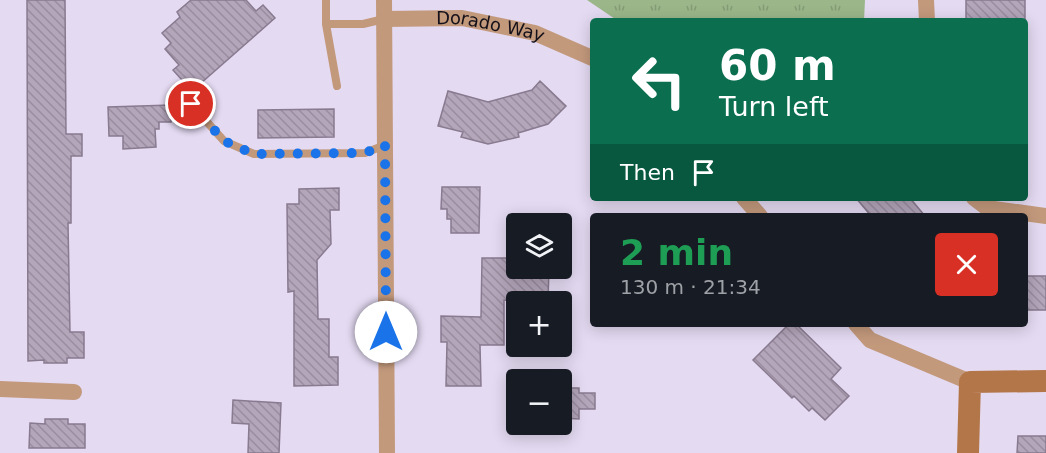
<!DOCTYPE html>
<meta charset="utf-8">
<style>
:root{--surface:#171b24;--page:#242831;--text:#f1f3f6;--muted:#9ea1a6}
body{margin:0;font-family:"DejaVu Sans",sans-serif;background:var(--page);color:var(--text);height:100vh;display:flex;flex-direction:column;font-size:22px;white-space:nowrap}
*{box-sizing:border-box;margin:0}
p{font-size:20px;color:var(--muted)}
.icon{flex:none;width:33px;height:33px;fill:none;stroke:currentColor;stroke-width:2;stroke-linecap:round;stroke-linejoin:round}
.map{position:relative;flex:1;overflow:hidden}
.details{position:absolute;left:590px;top:213px;width:438px;height:114px;display:flex;flex-direction:column;background:var(--surface);border-radius:6px;box-shadow:0 3px 15px #0003}
.details>*{flex:none}
.guide{position:absolute;left:590px;top:18px;width:438px;height:183px;border-radius:6px;box-shadow:0 3px 15px #0003;background:#0b6e4f;color:#fff;overflow:hidden}
.fabs{position:absolute;left:506px;top:213px;display:grid;gap:12px}
.fabs a{display:grid;place-items:center;width:66px;height:66px;border-radius:6px;background:var(--surface);box-shadow:0 3px 15px #0003;font-size:30px}
.pin{position:absolute;display:grid;place-items:center;width:51px;height:51px;color:#fff;margin:-26px;border:3px solid #fff;border-radius:50%;box-shadow:0 2px 6px #0007}
.me{position:absolute;width:66px;margin:-33px;rotate:0deg;stroke-linejoin:round;filter:drop-shadow(0 0 4px #0008)}
.turn{display:flex;align-items:center;gap:21px;height:126px;padding:0 30px;font-size:27px}
.turn .icon{width:78px;height:78px;stroke-width:2.5}
.turn b{display:block;font-size:42px;line-height:51px}
.then{display:flex;align-items:center;height:57px;padding:0 30px;background:#0003;gap:12px;font-size:22px}
.round{display:grid;place-items:center;flex:none;width:63px;height:63px;border-radius:6px;background:var(--page)}
.summary{display:flex;align-items:center;justify-content:space-between;height:102px;padding:0 30px}
h1{font-size:36px;font-weight:800;line-height:45px;color:#1e9e55}
.map>svg:first-child{display:block}
</style>
<div class="map">
<svg width="1046" height="453" viewBox="0 0 1046 453">
<defs>
<pattern id="grass-tufts" width="24" height="20" patternUnits="userSpaceOnUse" patternTransform="scale(1.5)"><rect width="24" height="20" fill="#9bb789"/><path d="M3 7l-1-3M5 7V3M7 7l1-3M15 17l-1-3M17 17v-4M19 17l1-3" fill="none" stroke="#859c76"/></pattern>
<pattern id="building-back-hatch" width="6" height="6" patternUnits="userSpaceOnUse" patternTransform="scale(1.5)"><rect width="6" height="6" fill="#b3a5ba"/><path d="M-1 5l2 2M0 0l6 6M5-1l2 2" fill="none" stroke="#998d9f"/></pattern>
</defs>
<rect width="100%" height="100%" fill="#e4daf2"/>
<path fill="url(#grass-tufts)" d="M587,0h278l-1,21h-246z"/>
<path fill="url(#building-back-hatch)" stroke="#887a8f" stroke-width="1.5" d="M27,0h38l1,134h16v22h-11v67h-3l2,109h14v26h-17v5h-23v-3l-16,1z
M191,0h55l10,11 7,-6 12,13 -83,73 -19,-21 6,-5 -14,-16 6,-6 -9,-10 18,-16 -3,-5z
M966,0h59v21h-59z
M540,81l26,25 -18,18 -30,9 1,4 -31,7 -27,-7 2,-5 -25,-6 10,-35 40,11 44,-12z
M171,105v17h-12v7h-4l1,18 -33,2v-13h-14l-1,-29z
M334,109v28l-76,1v-28z
M442,187h38l-1,46h-28v-14h-4v-10h-6z
M339,188v22h-9l1,34 -14,16 1,59h11v38h9v28l-44,1v-95l-6,1 -1,-88h12v-15z
M856,198h54l15,18h-54z
M482,258h34v10h33l-1,33 -44,-1v45h-24l1,41h-35l1,-44h-6v-26l40,1z
M1027,276h19v34h-19z
M789,324h7l45,44 -10,11 18,17 -24,24 -13,-12 -3,3 -15,-15 -2,2 -39,-38z
M561,388h18v5h16v16h-16v10l-18,-1z
M233,400l48,3 -2,50h-31l1,-29 -17,-1z
M45,419h23v5h17v24h-56l1,-25 15,1z
M1018,436h28v17h-29z"/>
<g fill="none" stroke-linecap="round" stroke-linejoin="round">
<path stroke="#c3997c" stroke-width="8" d="M326,0v24h37l21,-5
M326,24l11,62
M191,104l33,37 30,13 111,-1 20,-8"/>
<g stroke="#c3997c" stroke-width="16">
<path d="M384,0l3,453"/>
<path d="M926,0l1,21"/>
<path id="s1" d="M385,19l77,-1 73,15 57,25"/>
<path d="M744,198l16,18"/>
<path d="M974,198l13,10 59,8"/>
<path d="M856,324l14,16 100,42"/>
<path d="M0,389l74,3"/>
</g>
<path stroke="#b37648" stroke-width="22" d="M968,453l2,-71 76,-1"/>
</g>
<g fill="none" stroke-linecap="round" stroke-linejoin="round">
<path stroke="#1a73e8" stroke-width="10" stroke-dasharray="0 18" d="M191,104l33,37 30,13 111,-1 20,-8 1,187"/>
</g>
<g text-anchor="middle" stroke-width="6" stroke-linejoin="round" paint-order="stroke">
<g font-size="18" fill="#15111a" stroke="#e4daf2">
<text dy="6" stroke="none"><textPath href="#s1" startOffset="106">Dorado Way</textPath></text>
</g>
</g>
</svg>
<div class="fabs">
<a><svg class="icon" aria-label="layers" viewBox="0 0 24 24"><path d="M12 4l9 5-9 5-9-5zM3 14l9 5 9-5"/></svg></a>
<a>+</a>
<a>−</a>
</div>
<div class="pin" style="left:191px;top:104px;background:#d93025"><svg class="icon" aria-label="arrive" viewBox="0 0 24 24"><path d="M6 21V4h12l-3 4 3 4H6"/></svg></div>
<svg class="me" style="left:386px;top:332px" viewBox="-20 -20 40 40"><circle r="19" fill="#fff"/><path d="M0-13L10 11 0 6-10 11z" fill="#1a73e8"/></svg>
<div class="guide">
<div class="turn"><svg class="icon" aria-label="left" viewBox="0 0 24 24"><path d="M17 20v-9H6M10 6l-5 5 5 5"/></svg><div><b>60 m</b>Turn left</div></div>
<div class="then">Then<svg class="icon" aria-label="arrive" viewBox="0 0 24 24"><path d="M6 21V4h12l-3 4 3 4H6"/></svg></div>
</div>
<section class="details">
<div class="summary"><div><h1>2 min</h1><p>130 m · 21:34</p></div><a class="round" style="background:#d93025;color:#fff"><svg class="icon" aria-label="close" viewBox="0 0 24 24"><path d="M6 6l12 12M18 6L6 18"/></svg></a></div>
</section>
</div>
